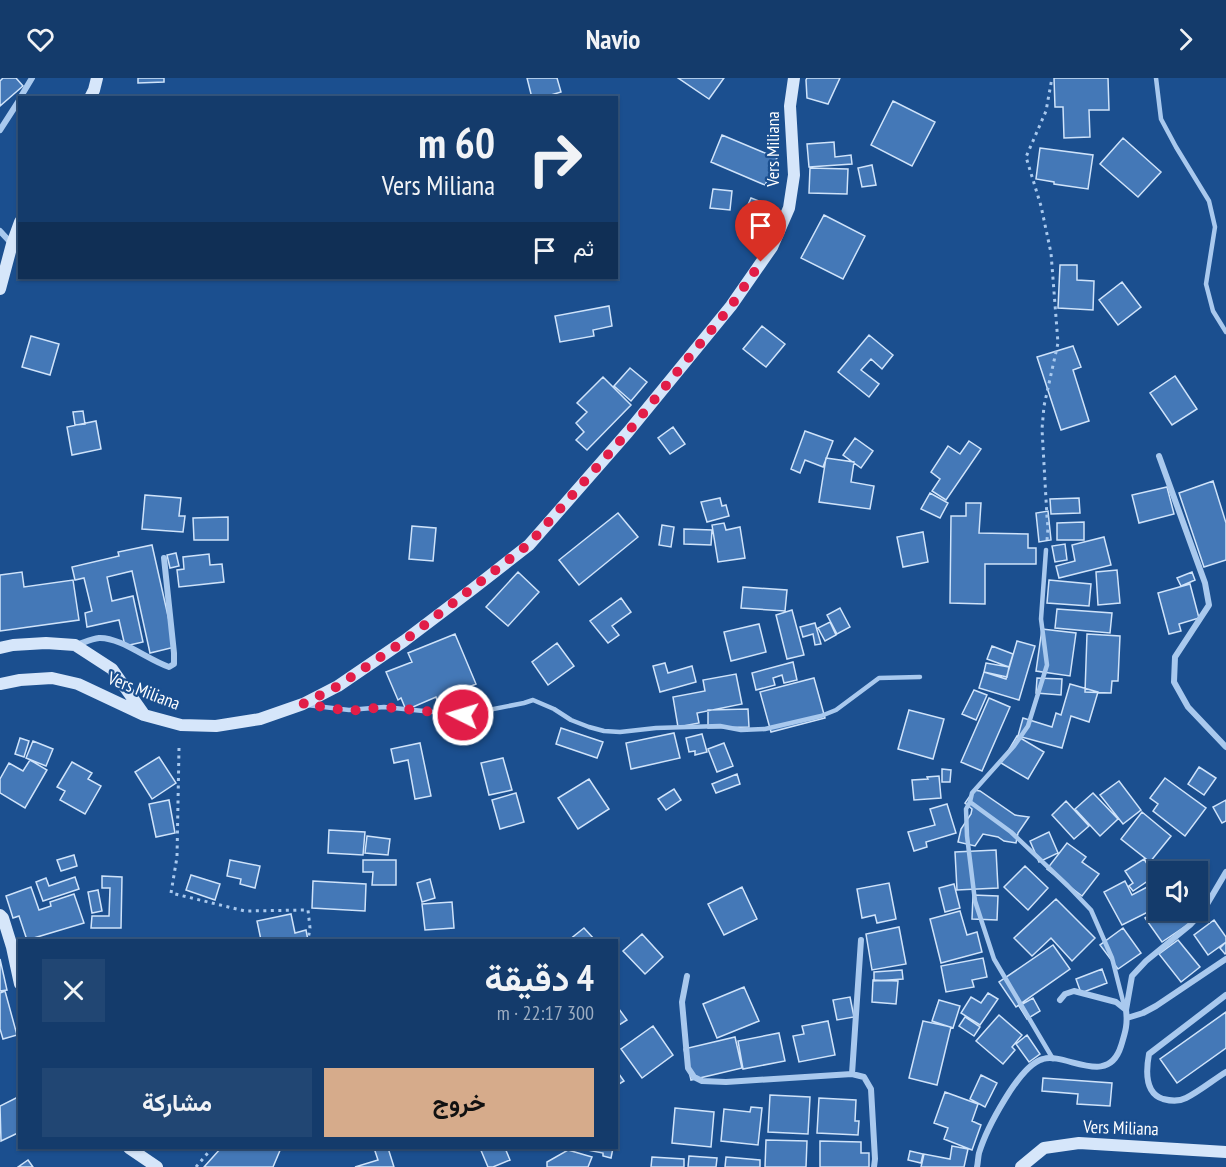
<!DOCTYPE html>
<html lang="ar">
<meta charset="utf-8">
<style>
:root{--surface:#143b6b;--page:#214673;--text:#f1f3f6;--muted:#9dadc1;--line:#33557e;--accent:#d6ab8b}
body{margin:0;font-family:"PT Sans Narrow",Vazirmatn,sans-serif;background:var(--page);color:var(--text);direction:rtl;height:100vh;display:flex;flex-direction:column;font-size:22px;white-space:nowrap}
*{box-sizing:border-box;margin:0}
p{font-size:20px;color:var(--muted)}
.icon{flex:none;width:33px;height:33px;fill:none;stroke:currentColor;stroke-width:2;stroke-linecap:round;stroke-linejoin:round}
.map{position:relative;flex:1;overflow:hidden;direction:ltr}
.sheet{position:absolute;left:18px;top:861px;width:600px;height:210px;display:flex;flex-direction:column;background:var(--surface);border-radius:0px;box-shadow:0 2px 4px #0004,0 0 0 2px var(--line);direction:rtl}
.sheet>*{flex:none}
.banner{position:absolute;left:18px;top:18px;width:600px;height:183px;border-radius:0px;box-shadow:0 2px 4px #0004,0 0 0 2px var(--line);direction:rtl;background:#143b6b;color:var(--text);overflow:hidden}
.buttons{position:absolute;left:1148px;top:783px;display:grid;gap:12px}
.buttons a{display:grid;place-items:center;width:60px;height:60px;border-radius:0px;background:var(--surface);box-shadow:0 2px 4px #0004,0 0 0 2px var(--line);font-size:30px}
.pin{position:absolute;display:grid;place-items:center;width:51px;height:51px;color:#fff;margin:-62px -26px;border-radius:50% 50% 50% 0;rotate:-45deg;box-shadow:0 0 6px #0007}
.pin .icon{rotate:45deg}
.me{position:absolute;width:66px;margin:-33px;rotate:275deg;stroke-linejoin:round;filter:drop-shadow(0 0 4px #0008)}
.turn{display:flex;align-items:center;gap:21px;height:126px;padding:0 24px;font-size:27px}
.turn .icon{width:78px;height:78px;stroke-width:2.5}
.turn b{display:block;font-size:42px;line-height:51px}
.then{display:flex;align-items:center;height:57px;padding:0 24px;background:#0003;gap:12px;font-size:22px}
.round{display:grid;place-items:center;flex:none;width:63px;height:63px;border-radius:0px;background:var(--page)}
.overview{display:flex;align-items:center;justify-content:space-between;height:102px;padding:0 24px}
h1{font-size:36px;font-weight:700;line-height:45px}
.action{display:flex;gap:12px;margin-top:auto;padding:12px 24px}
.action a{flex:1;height:69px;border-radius:0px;background:var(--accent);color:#111;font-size:24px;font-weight:700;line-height:69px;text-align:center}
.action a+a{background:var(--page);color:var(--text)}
header{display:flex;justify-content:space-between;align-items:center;height:78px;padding:0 24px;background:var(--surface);font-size:27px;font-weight:700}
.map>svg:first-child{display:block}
</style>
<header><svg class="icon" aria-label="forward" viewBox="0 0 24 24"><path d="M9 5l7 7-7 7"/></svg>Navio<svg class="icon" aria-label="heart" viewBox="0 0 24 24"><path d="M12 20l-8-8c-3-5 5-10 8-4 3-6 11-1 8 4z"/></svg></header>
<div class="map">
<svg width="1226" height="1089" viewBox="0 0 1226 1089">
<rect width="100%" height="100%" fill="#1b4f8f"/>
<path fill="#4478b7" stroke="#cfe3fa" stroke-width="1.5" d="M3,0h13l7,8 -23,20v-25z
M138,0h26v4l-26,1z
M527,0h30l4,14 -20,6h-9z
M678,0h46l-15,21z
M807,0h33l-12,26 -21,-6 -1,-18z
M1054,0h54l1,32h-20l1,27 -26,1 -1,-31h-8z
M893,23l42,21 -23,44 -41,-21z
M722,57l55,23 -12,27 -54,-23z
M1123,60l38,34 -23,25 -38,-33z
M834,64l1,15 16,-2 1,9 -43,3 -2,-23z
M1040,70l53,7 -5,34 -34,-5v-2l-18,-3z
M872,87l4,20 -14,2 -4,-19z
M810,90l38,1 -1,25 -38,-1z
M713,111l19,2 -2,19 -20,-2z
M751,120l21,8 -4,9 -21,-8z
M824,137l41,21 -22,43 -42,-21z
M1060,187h17v15l17,1 -1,29 -35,-2z
M1122,204l19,25 -23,18 -19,-25z
M609,228l3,20 -19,4 1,6 -34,6 -5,-26z
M762,248l23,18 -19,23 -23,-18z
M869,257l24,20 -11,14 -11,-10 -10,11 18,14 -10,13 -31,-25z
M31,258l28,8 -9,31 -28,-8z
M1073,268l8,21 -8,3 16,51 -28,9 -24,-73z
M630,290l17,14 -16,19 -17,-15z
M1175,298l22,33 -25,16 -22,-32z
M603,299l28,28 -44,45 -11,-10 8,-8 -8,-9 11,-11 -10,-9z
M83,333l2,13 -10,1 -2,-13z
M96,343l5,28 -29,6 -5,-28z
M673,349l12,17 -15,10 -12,-16z
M805,353l28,10 -10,26 -18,-7 -5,13 -9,-4z
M855,360l18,13 -12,17 -18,-13z
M969,363l12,8 -35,51 -14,-9 8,-12 -9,-7 17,-26 12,8z
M826,380l28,4 -3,20 23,4 -4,23 -51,-7z
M1213,403l13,42v37l-22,7 -25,-74z
M1167,409l7,27 -35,9 -7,-28z
M930,415l18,10 -8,15 -19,-9z
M145,417l36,3 -2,18h6l-2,16 -41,-3z
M720,420l2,8 4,-1 3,11 -22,6 -6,-20z
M1079,420l1,15 -29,1 -1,-15z
M966,425h15l-2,30 49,1v14h8v16h-51v40l-35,-1 1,-87h15z
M1048,433l3,29 -12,2 -3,-29z
M618,435l20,24 -59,48 -20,-25z
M228,439v23h-34l-1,-22z
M1084,444v18h-27v-17z
M724,445l2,7 14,-3 5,31 -27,4 -6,-37z
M662,447l12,2 -3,20 -12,-2z
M412,448l24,2 -3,33 -24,-2z
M684,451l28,1 -1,15 -27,-1z
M923,454l5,30 -25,5 -6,-30z
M1104,459l7,28 -52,13 -3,-12 19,-5 -3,-16z
M1065,466l2,16 -12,2 -3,-16z
M152,467l23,102 -25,6 -18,-82 -25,6 5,24 21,-5 10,46 -18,4 -6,-26 -32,7 -2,-14 7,-2 -8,-33 -9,2 -3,-13 47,-11 -1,-4z
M176,475l3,13 -9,2 -3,-13z
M209,476l1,11 12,-1 2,18 -45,5 -2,-17 7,-1 -1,-12z
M1117,492l3,33 -22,2 -2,-33z
M22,494l2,15 49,-7 6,40 -79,11v-56z
M518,494l21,20 -31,34 -22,-19z
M1192,494l3,8 -14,6 -4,-8z
M1049,502l42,4 -2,22 -42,-3z
M1190,506l9,34 -20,6 2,7 -12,3 -11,-41z
M743,509l44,3 -2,21 -44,-3z
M621,520l10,14 -19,14 7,9 -11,8 -18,-22z
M840,530l10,19 -13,7 -10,-19z
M1057,531l55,4 -2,20 -55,-5z
M792,532l12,45 -17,4 -11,-44z
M830,544l6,13 -11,6 -7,-13z
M815,545l6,21 -6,1 -2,-11 -10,3 -3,-10z
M759,546l7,28 -35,9 -7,-29z
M1042,551l34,4 -6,43 -34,-5z
M455,556l21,50 -39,16 -1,-3 -30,13 -5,-12 -3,2 -12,-28 26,-10 -4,-9z
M1087,556l33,2 -2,45h-6l-1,12 -26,-1z
M1017,563l18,5 -16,54 -40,-12 5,-16 22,7z
M557,565l17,23 -26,19 -16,-23z
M992,568l21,8 -4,13 -22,-8z
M793,584l4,18 -13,3 -2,-8 -9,3 2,7 -19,5 -4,-17z
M665,585l3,10 24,-7 4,16 -36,10 -7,-26z
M986,585l23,4 -2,10 -23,-5z
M736,596l6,30 -45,9 2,10 -21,4 -5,-30 32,-6 -2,-11z
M814,600l11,40 -54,14 -11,-40z
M1037,600l25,1 -1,16 -25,-2z
M1070,606l28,8 -9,30 -18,-6 -9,32 -44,-12 5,-18 29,9 4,-14 5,2z
M974,612l13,5 -11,25 -14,-6z
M989,620l21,9 -28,64 -21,-9z
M748,631l1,18 -41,1v-18z
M909,632l35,9 -11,40 -35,-10z
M561,650l42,14 -6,16 -41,-14z
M674,655l6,25 -49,11 -5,-26z
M702,656l5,18 -12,3v-4l-6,1 -3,-14z
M1017,658l27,16 -16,27 -27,-16z
M20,660l9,3 -5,16 -9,-3z
M33,663l20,8 -7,17 -20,-8z
M420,665l11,53 -16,3 -7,-39 -14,3 -3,-14z
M724,665l9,23 -16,6 -9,-23z
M159,679l17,26 -24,16 -17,-27z
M503,680l9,32 -23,5 -8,-32z
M30,682l17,10 -22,38 -25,-15v-14l9,-16 14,8z
M72,684l20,11 -4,6 13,7 -16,28 -25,-14 5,-9 -8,-4z
M1199,689l17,11 -12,17 -16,-11z
M942,691l9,1 -1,12h-8z
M737,696l3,10 -24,9 -4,-9z
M939,698l2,22 -27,2 -2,-20 16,-1 -1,-2z
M1165,700l41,30 -21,28 -32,-25 5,-7 -8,-6z
M589,701l20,30 -31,20 -20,-31z
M1119,703l22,29 -18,14 -23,-29z
M674,711l7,11 -15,10 -8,-11z
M974,712l6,1 35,24 14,2 -11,16 -2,10 -12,-2 -6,-4 -15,-3 -8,12 -17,-4 3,-13 10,-15 1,-5 -7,-6z
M516,715l8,29 -24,7 -8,-29z
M1093,715l25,26 -18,17 -25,-27z
M169,722l6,33 -19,4 -7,-33z
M1226,722v21l-4,2 -9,-16z
M1066,723l23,25 -15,13 -22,-24z
M947,726l9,29 -30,9 1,5 -13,4 -6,-19 27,-7 -5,-16z
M1142,734l29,24 -21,26 -29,-23z
M329,752l36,2 -2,23 -35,-2z
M1049,754l9,21 -19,9 -9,-21z
M367,758l23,3 -2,16 -23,-2z
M1067,765l19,14 -4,5 17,12 -17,22 -35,-27z
M996,772l2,38 -41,2 -2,-38z
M74,777l3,11 -16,5 -4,-11z
M1144,781l11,17 -22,15 -4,-5 4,-3 -8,-12z
M230,782l30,6 -5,22 -15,-4 1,-5 -14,-3z
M363,782h33v25h-24l1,-13h-10z
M1025,788l23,22 -20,22 -24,-23z
M191,797l29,9 -5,16 -29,-10z
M102,798l20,1 -1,51h-30l1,-12h17l1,-28h-8z
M75,799l4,12 -36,12 -7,-19 10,-4 3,8z
M430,801l5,19 -13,4 -5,-19z
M313,803l53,3 -1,27 -53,-3z
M1125,803l7,14 17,-9 9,17v4l-36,18 -18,-33z
M889,805l7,36 -19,4 -2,-8 -13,3 -5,-29z
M954,806l6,24 -15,4 -6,-24z
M31,809l8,23 12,-4 -1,-4 24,-8 10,29 -57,17 -8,-24 -6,2 -7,-22z
M742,809l15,32 -33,16 -16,-31z
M98,812l4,21 -10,2 -4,-21z
M973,817l25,1 -1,24 -25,-1z
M1056,821l39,39 -23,23 -21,-23 -19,18 -18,-18z
M452,824l2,26 -29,2 -3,-26z
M1158,831v1h36l5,7 -37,25 -17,-24z
M960,833l7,24 10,-3 5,20 -41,11 -11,-44z
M291,836l4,19 11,-3 2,10h-47l-4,-19z
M1214,842l12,17v5l-18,13 -14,-20z
M899,849l7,37 -34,6 -6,-36z
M584,850l11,12h-26z
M1123,850l18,25 -23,16 -18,-24z
M642,856l21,23 -18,17 -22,-23z
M1178,862l22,27 -19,15 -22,-28z
M1226,864v11l-1,1 -5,-6z
M1053,867l17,24 -54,38 -17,-25z
M983,880l4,19 -15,3 2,7 -28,5 -5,-26z
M0,881l7,31 -7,1z
M1102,891l5,14 -26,10 -5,-14z
M902,892l1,9 -29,2v-9z
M873,902l25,1 -2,23 -24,-2z
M744,909l15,34 -42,17 -14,-34z
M5,913l12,44 -14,4 -3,-10v-36z
M988,915l10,6 -18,26 -19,-12 10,-16 10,6z
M850,919l4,20 -17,3 -4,-20z
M1033,920l7,13 -13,8 -8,-13z
M939,922l21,6 -7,22 -21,-7z
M616,927l11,15 -11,7z
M1226,934v36l-49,35 -17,-24z
M999,937l23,20 -10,12 3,3 -12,14 -27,-23z
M965,939l15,10 -6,9 -15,-10z
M828,943l7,34 -36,7 -6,-26 11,-2 -2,-8z
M923,943l28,6 -14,58 -28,-7z
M653,948l20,29 -31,23 -21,-29z
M779,955l6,28 -42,8 -5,-28z
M1027,957l13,19 -11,8 -13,-18z
M735,959l7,31 -51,12 -7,-31z
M616,992l8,11 -8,5z
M981,997l16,8 -12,24 -15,-8z
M1043,1000l69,5 -2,23 -33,-2 1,-10 -36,-3z
M945,1014l33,12 -6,17 9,4 -9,25 -28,-11 4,-11 -14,-5z
M770,1017l40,2 -2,37 -40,-2z
M20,1018v23l-2,1 2,3v9l-19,9 -1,-35z
M819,1020l37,2 -1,21h4l-1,14 -41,-2z
M751,1029l11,1 -4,37 -37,-4 3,-32 26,3z
M675,1030l39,4 -3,35 -39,-4z
M766,1062l41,1 -1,26h-41z
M820,1063l41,1v11h8v14h-49z
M952,1068l16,3 -4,18h-43l3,-13 26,5z
M221,1070h60l-8,19h-69z
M374,1070h14l6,19h-39l23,-7z
M480,1070h25l5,12 -17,7h-5z
M587,1070h26l-2,10 -8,-2v-3l-16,-3z
M568,1072l24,7 -4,10h-41v-5z
M910,1073l13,3 -2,9 -13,-3z
M689,1078l28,2 -1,9h-28z
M652,1079l32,2v8h-33z
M726,1079l34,3v7h-35z
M28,1082l5,7h-15z"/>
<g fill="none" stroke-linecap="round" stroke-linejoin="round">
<path stroke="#a9c9ee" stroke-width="3" stroke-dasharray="3 4.5" stroke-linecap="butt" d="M1047,462l1,-12 -1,-11 -5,-88 2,-23 14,-63 -7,-90 -10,-47 -15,-49 20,-46 6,-33
M179,670l-2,109 -6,36 74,18 63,-1 2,18 -2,12
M196,1089l16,-19"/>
<path stroke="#a9c9ee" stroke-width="4.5" d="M1156,0l5,41 15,28 33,54 6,26 -9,57 7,27 13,21
M1046,472l-5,69 6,46 -10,32 -9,29 -14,20 -42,47 -2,9 41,30 57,54 23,24 21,48 13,51
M307,627l42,5 35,-3 79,8 61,-12 9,-3 21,9 17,11 18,7 15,4 16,1 36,-4 64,-2 21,4 24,-1 56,-13 15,-6 43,-32 41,-1
M970,724l-4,7 1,27 8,65 19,58 59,100"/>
<path stroke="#a9c9ee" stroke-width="6" d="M20,20l12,-20
M0,52l20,-31
M0,153l12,13
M1159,378l46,127 4,22 -34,52 -1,25 14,25 38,40
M76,567c7,-2 15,-6 23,-7 21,-1 49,22 70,29l5,-3v-11l-10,-95
M687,898l-5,26 6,66 6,9 8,4 24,1 126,-8 12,3 7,12 4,70 -1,8
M1226,917l-77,59c-3,16 -5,39 14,45 8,2 15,3 23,-1 14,-7 27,-18 40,-26
M1126,932l6,-34 14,-15 44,-36 13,-14 23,-39
M1127,940l16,-5 13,-7 70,-47
M852,996l9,-134
M977,1089c1,-4 1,-10 2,-14 7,-23 40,-88 64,-94 23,-7 65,29 78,-13 4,-13 7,-21 5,-36l-10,-8 -42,-11 -9,3 -5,6"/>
<path stroke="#d6e6fa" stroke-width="12" d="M90,20l4,-8 3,-12
M0,211l12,-45 8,-22
M0,570l13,-3 33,-2 29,2 37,24 31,44
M0,606l20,-4 32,-2 26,6 66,31 37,10 35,1 44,-7 43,-15 35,-18 66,-45 70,-53 55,-43 43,-49 56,-64 103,-126 41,-59 17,-39 5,-33 -4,-69 4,-28
M0,837l3,3 9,29 8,37
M129,1070l28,19
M1021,1089l23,-19 35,-5 147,9"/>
</g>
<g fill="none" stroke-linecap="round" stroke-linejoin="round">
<path stroke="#e11d48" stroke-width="10" stroke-dasharray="0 18" d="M463,637l-79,-8 -35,4 -46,-7 35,-18 66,-45 125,-97 99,-112 103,-126 30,-44"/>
</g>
<g text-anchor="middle" stroke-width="4.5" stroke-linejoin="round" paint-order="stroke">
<g font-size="18" fill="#fff" stroke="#1b4f8f">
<text transform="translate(773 71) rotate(-90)" y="6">Vers Miliana</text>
<text transform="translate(144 613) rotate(21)" y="6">Vers Miliana</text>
<text transform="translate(1121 1050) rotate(2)" y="6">Vers Miliana</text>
</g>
</g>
</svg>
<div class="buttons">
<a><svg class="icon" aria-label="sound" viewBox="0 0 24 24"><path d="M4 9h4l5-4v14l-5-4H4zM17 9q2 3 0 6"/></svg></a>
</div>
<div class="pin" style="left:761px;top:184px;background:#d93025"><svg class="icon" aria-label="arrive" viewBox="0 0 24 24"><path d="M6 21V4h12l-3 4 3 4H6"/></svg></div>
<svg class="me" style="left:463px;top:637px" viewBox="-20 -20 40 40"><circle r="17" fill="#e11d48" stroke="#fff" stroke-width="3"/><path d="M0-11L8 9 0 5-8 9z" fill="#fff"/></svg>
<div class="banner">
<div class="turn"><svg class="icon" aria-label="right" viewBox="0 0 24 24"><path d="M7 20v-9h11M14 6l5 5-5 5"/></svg><div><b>60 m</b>Vers Miliana</div></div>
<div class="then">ثم<svg class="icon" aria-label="arrive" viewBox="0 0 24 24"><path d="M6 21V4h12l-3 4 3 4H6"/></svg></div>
</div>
<section class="sheet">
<div class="overview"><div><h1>4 دقيقة</h1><p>300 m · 22:17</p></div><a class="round"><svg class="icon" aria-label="close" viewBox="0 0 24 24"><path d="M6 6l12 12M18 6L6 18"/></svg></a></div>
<div class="action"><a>خروج</a><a>مشاركة</a></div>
</section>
</div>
